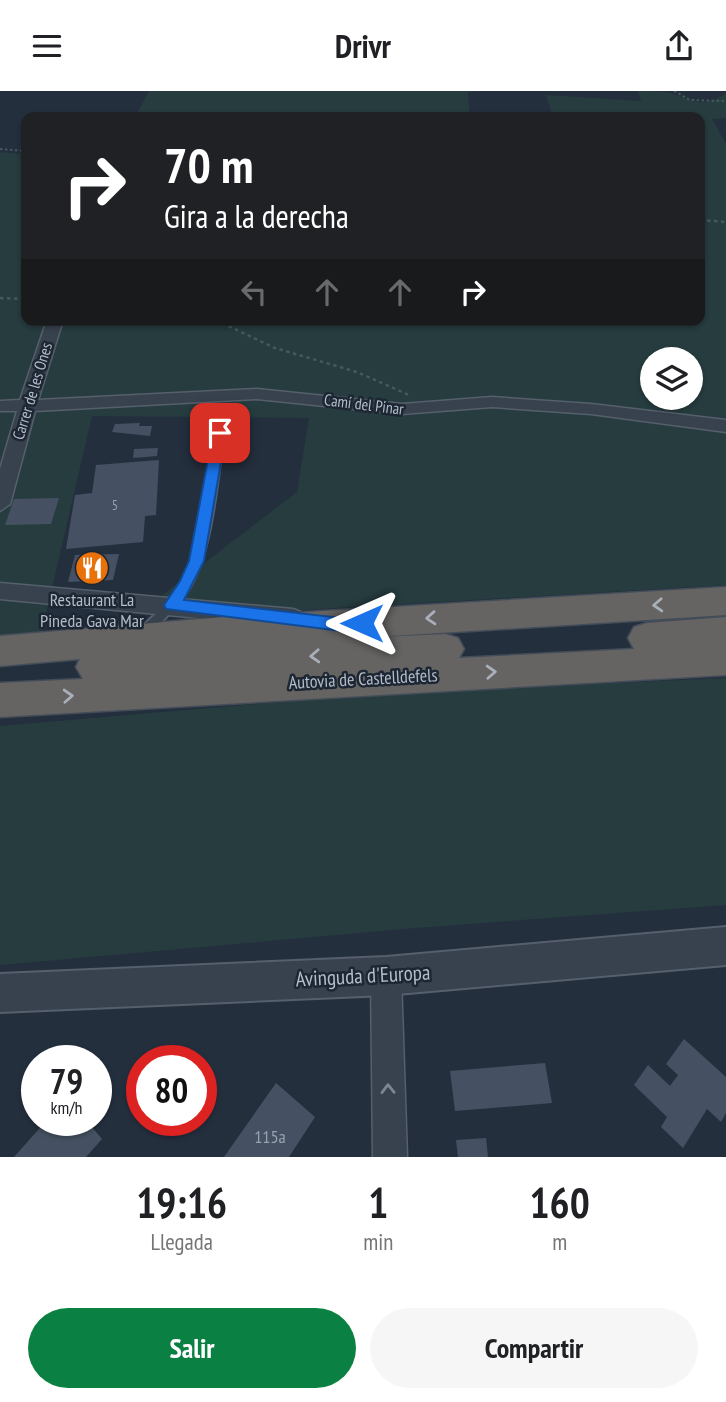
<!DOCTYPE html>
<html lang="es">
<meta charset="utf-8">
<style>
:root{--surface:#fff;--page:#f6f6f6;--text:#202124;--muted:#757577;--accent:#0b8043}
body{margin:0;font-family:"PT Sans Narrow",sans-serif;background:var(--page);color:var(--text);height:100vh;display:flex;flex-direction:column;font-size:26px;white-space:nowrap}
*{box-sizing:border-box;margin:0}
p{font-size:23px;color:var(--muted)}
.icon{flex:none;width:38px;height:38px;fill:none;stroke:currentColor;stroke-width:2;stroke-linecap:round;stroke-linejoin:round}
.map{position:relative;height:1066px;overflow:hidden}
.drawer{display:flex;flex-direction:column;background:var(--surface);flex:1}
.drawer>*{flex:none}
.hud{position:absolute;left:21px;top:21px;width:684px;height:214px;border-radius:14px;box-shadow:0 2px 5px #0004;background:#202124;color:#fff;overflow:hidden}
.fabs{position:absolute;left:640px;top:256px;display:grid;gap:14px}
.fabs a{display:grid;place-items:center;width:63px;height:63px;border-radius:50%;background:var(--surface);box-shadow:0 2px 5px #0004;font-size:35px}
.speed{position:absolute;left:21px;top:954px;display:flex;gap:14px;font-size:35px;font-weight:700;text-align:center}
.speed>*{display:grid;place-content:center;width:91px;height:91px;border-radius:50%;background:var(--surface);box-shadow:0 2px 5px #0004;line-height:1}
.speed small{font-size:18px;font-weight:400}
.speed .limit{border:10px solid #d22;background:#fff;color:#111}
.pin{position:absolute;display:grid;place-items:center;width:60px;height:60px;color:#fff;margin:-30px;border-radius:14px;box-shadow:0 4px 10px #0006}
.me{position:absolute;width:77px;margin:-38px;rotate:270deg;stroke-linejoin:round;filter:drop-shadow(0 0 5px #0008)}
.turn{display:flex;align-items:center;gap:24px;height:147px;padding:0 28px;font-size:32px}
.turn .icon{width:91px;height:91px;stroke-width:2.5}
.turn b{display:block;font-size:49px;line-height:60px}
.lanes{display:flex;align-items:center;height:66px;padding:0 28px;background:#0003;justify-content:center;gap:35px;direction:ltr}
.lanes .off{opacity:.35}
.eta{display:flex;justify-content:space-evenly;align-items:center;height:119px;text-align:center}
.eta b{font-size:42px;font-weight:700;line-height:49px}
.primary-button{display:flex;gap:14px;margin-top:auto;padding:14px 28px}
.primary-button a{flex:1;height:80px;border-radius:42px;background:var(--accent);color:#fff;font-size:28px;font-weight:700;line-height:80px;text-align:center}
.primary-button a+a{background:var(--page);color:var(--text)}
header{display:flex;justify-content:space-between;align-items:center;height:91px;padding:0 28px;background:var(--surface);font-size:32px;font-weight:700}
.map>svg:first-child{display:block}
</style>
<header><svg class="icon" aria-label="menu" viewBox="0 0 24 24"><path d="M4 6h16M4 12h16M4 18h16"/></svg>Drivr<svg class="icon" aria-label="share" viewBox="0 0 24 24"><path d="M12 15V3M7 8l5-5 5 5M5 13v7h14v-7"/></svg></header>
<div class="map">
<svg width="726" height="1066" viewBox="0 0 726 1066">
<rect width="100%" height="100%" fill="#242f3e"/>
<path fill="#263c3f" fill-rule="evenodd" d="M149,0h338l-19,1 2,25h-335z
M638,0c9,0 20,0 29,1 24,6 32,19 59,1v25l-14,1 14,25v441l-423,25 -143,-13 137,-105 12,-74 -217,-2 -50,215 -42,5v-484l26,3v165h674v-203h-147l-7,-22 95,6zM653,268h38v38h-38z
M726,587v227l-311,23 -415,37v-239l372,-32z"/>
<path fill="#455162" d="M140,332l-1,3h13l-2,10 -38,-4 3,-8z
M158,357l-1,8 -24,2 1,-9z
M159,369l-3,55 -11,1 -2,26 -77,7 9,-54 17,-2 4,-28z
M59,407l-8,26 -46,1 9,-26z
M119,463l-6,26 -45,2 7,-27z
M684,948l42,38v36l-5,9 -14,-13 -24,39 -22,-21 6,-10 -33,-32 14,-20 22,21 8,-11 -12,-11z
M545,972l7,40 -97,8 -5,-40z
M276,992l39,34 -26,40h-65z
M47,1029h39l16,19 -16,18h-72z
M486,1047l2,19h-30l-2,-17z"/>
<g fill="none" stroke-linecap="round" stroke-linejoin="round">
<g stroke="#565f6c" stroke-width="4">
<path id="service" d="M220,339l4,3c-7,46 -11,113 -34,154 -11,19 -28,34 -43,49h-8l-1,-3 1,-3c14,-14 30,-27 41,-44 22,-34 28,-111 36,-153z"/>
</g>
<g stroke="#565f6c" stroke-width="3">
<path id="minor" d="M47,229h16l-25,80 219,-11 145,15 90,-7 99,7 135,16v12l-135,-18 -99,-7 -90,7 -145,-15 -222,12 -25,93 -10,7v-42l17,-58h-17v-10l20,-1z
M0,492l293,26 8,3 3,6 -3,6 -8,3 -293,-28z
M386,870l11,4 4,11 6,181h-34l-2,-181 4,-11z"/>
</g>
<g stroke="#565f6c" stroke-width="4">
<path id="tertiary" d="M726,836v38l-340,30 -386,17v-38l386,-17z"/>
</g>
<g stroke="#434c59" stroke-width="3">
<path id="trunk" d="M726,496v28l-365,23 84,-4 13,4 6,11 -5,9 175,-9 -6,-11 6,-11 13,-4 79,-6v58l-726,42v-34l83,-4 -7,-12 4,-8 -80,7v-30l223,-19z"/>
</g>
<path stroke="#44595c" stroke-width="2" stroke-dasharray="2.5 2.5" stroke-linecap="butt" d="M674,0l16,9 34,1
M0,58l26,2"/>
<path stroke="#44595c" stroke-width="2.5" stroke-dasharray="3.5 3.5" stroke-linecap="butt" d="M700,129l26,2
M0,207l26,1
M216,229l59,28 82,24 52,23"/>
<use href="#service" fill="#38414e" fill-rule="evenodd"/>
<use href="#minor" fill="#38414e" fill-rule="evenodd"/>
<use href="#tertiary" fill="#38414e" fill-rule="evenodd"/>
<use href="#trunk" fill="#656462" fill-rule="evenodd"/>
</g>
<defs><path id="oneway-chevron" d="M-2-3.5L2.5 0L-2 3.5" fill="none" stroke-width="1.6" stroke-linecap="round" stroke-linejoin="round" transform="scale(1.75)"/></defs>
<g stroke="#a8afba">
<use href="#oneway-chevron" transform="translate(658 514) rotate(177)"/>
<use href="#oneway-chevron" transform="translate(431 527) rotate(176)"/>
<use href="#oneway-chevron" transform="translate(315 565) rotate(177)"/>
<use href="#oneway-chevron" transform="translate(491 581) rotate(-3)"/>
<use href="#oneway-chevron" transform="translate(68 605) rotate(-3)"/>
</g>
<use stroke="#7c8592" href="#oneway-chevron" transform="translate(388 998) rotate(-91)"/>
<path fill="#1a73e8" stroke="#114b97" stroke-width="2" d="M220,338l6,4 -22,128 -20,39 157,18h27v9l-27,4 -175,-22 -2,-4 16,-24 9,-20 24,-128z"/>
<defs>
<g id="restaurant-disc" transform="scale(1.75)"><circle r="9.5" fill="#e8710a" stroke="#1d2633"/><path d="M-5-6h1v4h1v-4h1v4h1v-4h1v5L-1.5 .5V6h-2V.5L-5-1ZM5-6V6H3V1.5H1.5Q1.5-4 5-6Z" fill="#fff"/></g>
</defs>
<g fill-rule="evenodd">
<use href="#restaurant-disc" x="92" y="477"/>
</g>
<g text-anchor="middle" stroke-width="5" stroke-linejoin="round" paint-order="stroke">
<g font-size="14" fill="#98a1af">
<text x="115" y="419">5</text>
</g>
<g font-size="16" fill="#b4bcc9" stroke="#1d2633">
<text transform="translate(32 300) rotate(-73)" y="6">Carrer de les Ones</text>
<text transform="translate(364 313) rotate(7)" y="6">Camí del Pinar</text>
</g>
<g font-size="18" fill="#b4bcc9" stroke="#1d2633">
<text x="92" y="515">Restaurant La<tspan x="92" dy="21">Pineda Gava Mar</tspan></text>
</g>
<g font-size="18" fill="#b4bcc9" stroke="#1d2633">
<text transform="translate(363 588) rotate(-3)" y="6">Autovia de Castelldefels</text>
</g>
<g font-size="18" fill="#98a1af">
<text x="270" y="1052">115a</text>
</g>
<g font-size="21" fill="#b4bcc9" stroke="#1d2633">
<text transform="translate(363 885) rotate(-3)" y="7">Avinguda d'Europa</text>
</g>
</g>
</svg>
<div class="fabs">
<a><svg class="icon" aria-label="layers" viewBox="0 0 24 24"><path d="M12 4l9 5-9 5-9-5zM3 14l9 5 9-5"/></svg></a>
</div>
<div class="speed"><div>79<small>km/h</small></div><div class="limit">80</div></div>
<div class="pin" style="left:220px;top:342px;background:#d93025"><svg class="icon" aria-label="arrive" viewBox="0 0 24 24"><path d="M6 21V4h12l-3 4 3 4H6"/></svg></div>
<svg class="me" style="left:362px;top:532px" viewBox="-20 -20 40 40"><path d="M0-17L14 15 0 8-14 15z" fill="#1a73e8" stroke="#fff" stroke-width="4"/></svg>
<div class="hud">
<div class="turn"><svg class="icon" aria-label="right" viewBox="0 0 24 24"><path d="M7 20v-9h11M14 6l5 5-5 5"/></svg><div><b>70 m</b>Gira a la derecha</div></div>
<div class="lanes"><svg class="icon off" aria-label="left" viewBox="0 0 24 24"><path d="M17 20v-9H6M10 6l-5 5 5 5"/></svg><svg class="icon off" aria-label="ahead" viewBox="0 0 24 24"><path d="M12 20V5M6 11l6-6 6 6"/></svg><svg class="icon off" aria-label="ahead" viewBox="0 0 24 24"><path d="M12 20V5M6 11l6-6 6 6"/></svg><svg class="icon" aria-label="right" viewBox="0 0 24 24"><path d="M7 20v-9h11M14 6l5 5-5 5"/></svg></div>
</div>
</div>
<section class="drawer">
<div class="eta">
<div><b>19:16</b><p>Llegada</p></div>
<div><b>1</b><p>min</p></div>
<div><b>160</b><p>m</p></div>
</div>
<div class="primary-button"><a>Salir</a><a>Compartir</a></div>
</section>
